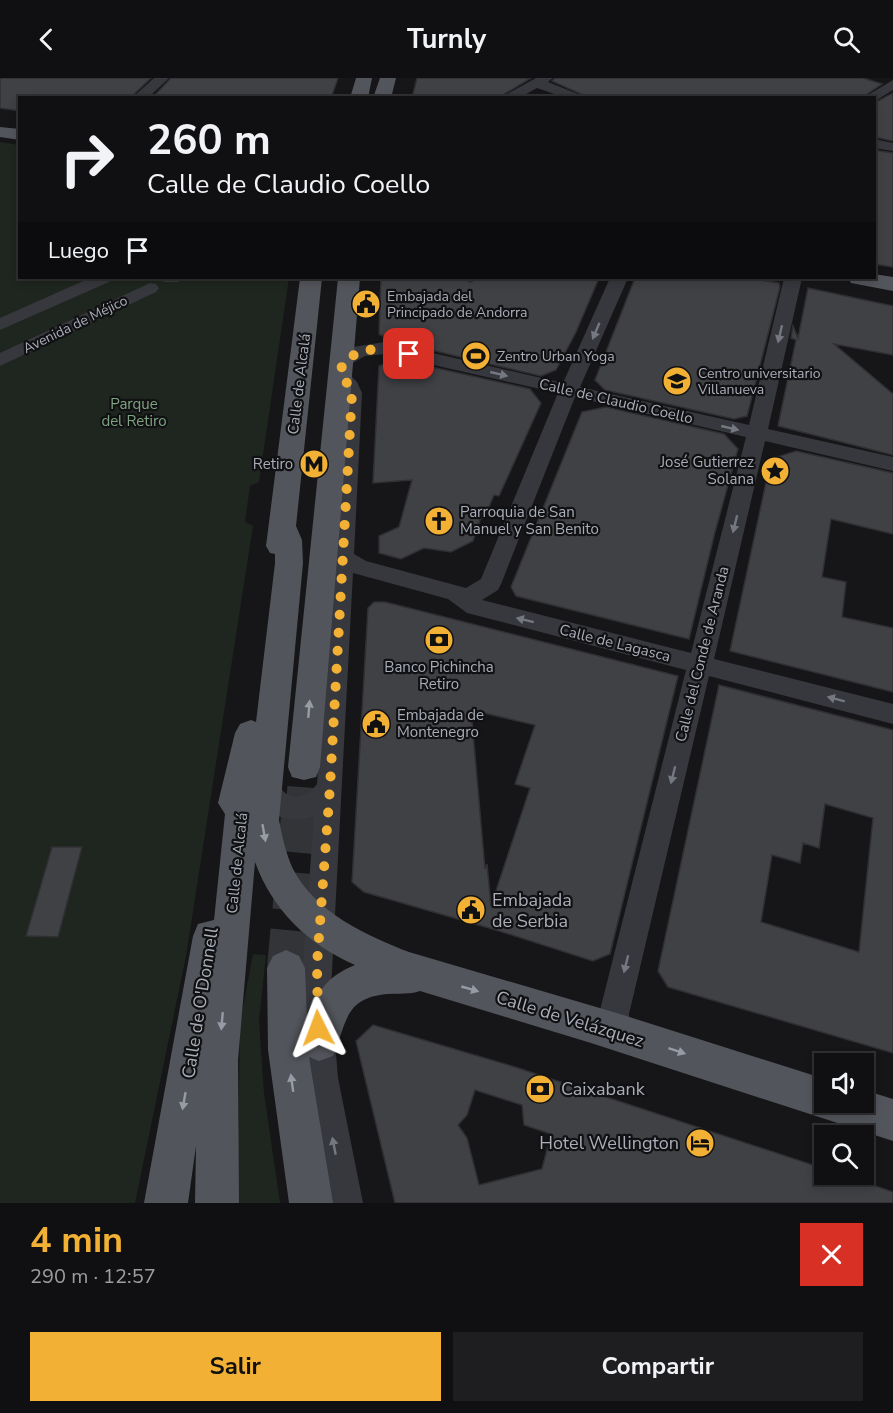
<!DOCTYPE html>
<html lang="es">
<meta charset="utf-8">
<style>
:root{--surface:#101012;--page:#1e1e20;--text:#f1f3f6;--muted:#9c9d9f;--line:#303032;--accent:#f2b134}
body{margin:0;font-family:"Nunito Sans",sans-serif;background:var(--page);color:var(--text);height:100vh;display:flex;flex-direction:column;font-size:22px;white-space:nowrap}
*{box-sizing:border-box;margin:0}
p{font-size:20px;color:var(--muted)}
.icon{flex:none;width:33px;height:33px;fill:none;stroke:currentColor;stroke-width:2;stroke-linecap:round;stroke-linejoin:round}
.map{position:relative;height:1125px;overflow:hidden}
.sheet{display:flex;flex-direction:column;background:var(--surface);flex:1}
.sheet>*{flex:none}
.guide{position:absolute;left:18px;top:18px;width:858px;height:183px;border-radius:0px;box-shadow:0 3px 9px #0003,0 0 0 2px var(--line);background:#101012;color:var(--text);overflow:hidden}
.fabs{position:absolute;left:814px;top:975px;display:grid;gap:12px}
.fabs a{display:grid;place-items:center;width:60px;height:60px;border-radius:0px;background:var(--surface);box-shadow:0 3px 9px #0003,0 0 0 2px var(--line);font-size:30px}
.pin{position:absolute;display:grid;place-items:center;width:51px;height:51px;color:#fff;margin:-26px;border-radius:12px;box-shadow:0 3px 9px #0006}
.me{position:absolute;width:66px;margin:-33px;rotate:357deg;stroke-linejoin:round;filter:drop-shadow(0 0 4px #0008)}
.turn{display:flex;align-items:center;gap:21px;height:126px;padding:0 30px;font-size:27px}
.turn .icon{width:78px;height:78px;stroke-width:2.5}
.turn b{display:block;font-size:42px;line-height:51px}
.then{display:flex;align-items:center;height:57px;padding:0 30px;background:#0003;gap:12px;font-size:22px}
.round{display:grid;place-items:center;flex:none;width:63px;height:63px;border-radius:0px;background:var(--page)}
.summary{display:flex;align-items:center;justify-content:space-between;height:102px;padding:0 30px}
h1{font-size:36px;font-weight:700;line-height:45px;color:var(--accent)}
.button{display:flex;gap:12px;margin-top:auto;padding:12px 30px}
.button a{flex:1;height:69px;border-radius:0px;background:var(--accent);color:#111;font-size:24px;font-weight:700;line-height:69px;text-align:center}
.button a+a{background:var(--page);color:var(--text)}
header{display:flex;justify-content:space-between;align-items:center;height:78px;padding:0 30px;background:var(--surface);font-size:27px;font-weight:700}
.map>svg:first-child{display:block}
</style>
<header><svg class="icon" aria-label="back" viewBox="0 0 24 24"><path d="M15 5l-7 7 7 7"/></svg>Turnly<svg class="icon" aria-label="search" viewBox="0 0 24 24"><circle cx="10" cy="10" r="6"/><path d="M15 15l6 6"/></svg></header>
<div class="map">
<svg width="893" height="1125" viewBox="0 0 893 1125">
<rect width="100%" height="100%" fill="#161618"/>
<path fill="#1e261f" d="M0,64l19,3 1,133h269l-30,204 -9,4 -5,36 8,4 -67,430 -51,247h-135z
M253,876l13,1 -7,66 5,72 16,110h-43l3,-180z"/>
<path fill="#404145" stroke="#303034" stroke-width="1.5" fill-rule="evenodd" d="M0,0h151l-21,20h-110v13l-20,-3z
M171,0h167l-7,20h-179z
M417,0h114l-33,20h-86z
M555,0h308l19,6 -21,14h-271l-38,-17z
M893,15v48l-19,-4v-34z
M874,72l19,3v114l-19,-3z
M381,200h82l7,4 11,-4h118l-23,54 -20,38 -15,6 -148,-35 -14,-7z
M635,200h114l30,5 1,4 -33,129 -13,3 -129,-29 -10,-10z
M808,210l85,18v49l-59,-11 59,50v61l-115,-29 18,-86 -5,-2 2,-12 5,12z
M396,281l134,30 11,14 -42,93 -5,-1 -8,19 -6,6 -7,21 -22,11 -27,-4 -23,11 -22,-6v-17l20,-9 13,-47 -39,3 6,-117z
M606,329l118,27 14,15 -23,83 -26,107 -173,-43 -5,-9 71,-175z
M796,373l97,22v61l-62,-15 -9,58 24,5 -4,35 51,11v64l-163,-41 41,-192z
M374,524h11l293,74 -68,278 -17,7 -97,-31 -132,-38 -12,-10 16,-274zM471,632l64,15 -20,59 15,4 -39,118 -4,-42 -2,5z
M719,607l174,45v323l-225,-66 -10,-16zM825,726l48,14 -14,134 -98,-30 11,-67 28,8 3,-20 16,5z
M52,769h30l-24,90 -32,-1z
M373,947l142,42 310,102v5h15l53,18v11h-498l-39,-162zM475,1012l47,15 2,20 27,9 -9,35 -63,16 -12,-47 -9,-13 9,-10z"/>
<g fill="none" stroke-linecap="round" stroke-linejoin="round">
<path stroke="#333438" stroke-width="30" stroke-dasharray="30 15" stroke-linecap="butt" d="M300,739l4,-50"/>
<path stroke="#333438" stroke-width="38" stroke-dasharray="38 20" stroke-linecap="butt" d="M286,890l14,-152"/>
<path fill="#37383d" fill-rule="evenodd" d="M154,0h15l-21,20h-16z
M536,0h17l-5,4 40,16h-22l-29,-10 -18,10h-19z
M893,2v10l-18,11 -1,-3h-11z
M874,61l19,4v8l-19,-3z
M90,200h22l-3,4 -109,48v-12z
M161,200h20l-3,4h-14z
M610,200h18l-48,109 169,38 35,-147h18l-34,151 125,28v14l-128,-30 -51,218 179,45v20l-184,-48 -80,338 1,17 -5,11 -11,4 -11,-4 -5,-11 1,-17 87,-344 -211,-55 -8,-2 -19,-14 -95,-26 -22,418 7,87 25,125h-34l-23,-125 -5,-87 13,-175c-30,11 -50,-4 -63,-31l4,-8c6,-2 12,-5 18,0 3,3 5,9 8,12 13,14 26,8 36,-5l25,-391 -11,-16 3,-4h14l9,9 5,11 -8,161 12,7 100,27 15,-9 77,-186 -173,-39 -20,2 -23,13 -7,-2 -2,-4 20,-16 32,-5 178,41zM575,319l171,40 -55,216 -209,-53 16,-10 3,-6z
M150,205l6,1 3,4 -3,4 -156,74v-13z"/>
<path fill="#53555c" fill-rule="evenodd" d="M356,0h16l-4,20h-18z
M380,0h16l-5,20h-18z
M0,49l20,2v11l-20,-3z
M874,196l19,3v14l-42,-8 -3,-5h26z
M300,200h22l-26,248 6,14 1,23 -24,257c3,16 7,34 14,49 22,43 74,67 116,83l211,62 205,65v23h39v-12l29,9v42l-302,-98 -171,-52c-10,4 -21,2 -33,3 -43,4 -40,29 -54,62l-14,5 -10,-4 24,146h-44l-21,-153 -1,-82 6,-12 13,-6 13,6 6,12 2,50c12,-28 19,-41 48,-53 -47,-21 -82,-54 -100,-103l-17,198 1,143h-44l1,-57 -8,57h-44l49,-267 5,-12 16,-4 11,-106 -7,-11 17,-70 5,-9 11,-4 5,2 19,-159v-9l-5,-1 -4,-7z
M338,200h22l-40,489 -4,10 -12,3 -12,-3 -4,-10z"/>
</g>
<defs><path id="oneway-solid" d="M-6-.8H1V-3.2L6.5 0L1 3.2V.8H-6Z" transform="scale(1.5)"/></defs>
<g fill="#757881">
<use href="#oneway-solid" transform="translate(596 253) rotate(113)"/>
<use href="#oneway-solid" transform="translate(780 256) rotate(103)"/>
<use href="#oneway-solid" transform="translate(499 296) rotate(13)"/>
<use href="#oneway-solid" transform="translate(730 350) rotate(13)"/>
<use href="#oneway-solid" transform="translate(735 446) rotate(104)"/>
<use href="#oneway-solid" transform="translate(525 542) rotate(-166)"/>
<use href="#oneway-solid" transform="translate(836 621) rotate(-165)"/>
<use href="#oneway-solid" transform="translate(673 697) rotate(104)"/>
<use href="#oneway-solid" transform="translate(626 886) rotate(104)"/>
<use href="#oneway-solid" transform="translate(334 1068) rotate(-101)"/>
</g>
<g fill="#979ba6">
<use href="#oneway-solid" transform="translate(309 631) rotate(-85)"/>
<use href="#oneway-solid" transform="translate(264 755) rotate(80)"/>
<use href="#oneway-solid" transform="translate(470 911) rotate(16)"/>
<use href="#oneway-solid" transform="translate(222 943) rotate(95)"/>
<use href="#oneway-solid" transform="translate(677 973) rotate(18)"/>
<use href="#oneway-solid" transform="translate(292 1005) rotate(-98)"/>
<use href="#oneway-solid" transform="translate(184 1023) rotate(100)"/>
</g>
<g fill="none" stroke-linecap="round" stroke-linejoin="round">
<path stroke="#f2b134" stroke-width="10" stroke-dasharray="0 18" d="M318,950l-1,-64 13,-177 22,-394 -2,-7 -9,-9 1,-14c22,-18 41,-15 67,-9"/>
</g>
<defs>
<g id="civic-disc" transform="scale(1.5)"><circle r="9.5" fill="#f2b134" stroke="#111113"/><path d="M-.6-6.5H3V-4.5H.6V-3L4-1V1h2V6H-6V1h2V-1L-.6-3ZM-1.2 2.5V6h2.4V2.5Z" fill="#111"/></g>
<g id="stadium-disc" transform="scale(1.5)"><circle r="9.5" fill="#f2b134" stroke="#111113"/><path d="M0-5a6.5 5 0 1 0 0 10a6.5 5 0 1 0 0-10ZM-3.5-1.8h7v3.6h-7Z" fill="#111"/></g>
<g id="university-disc" transform="scale(1.5)"><circle r="9.5" fill="#f2b134" stroke="#111113"/><path d="M0-5L7-2L0 1L-7-2ZM-4 1L0 2.5L4 1V4Q0 6-4 4Z" fill="#111"/></g>
<g id="metro-disc" transform="scale(1.5)"><circle r="9.5" fill="#f2b134" stroke="#111113"/><path d="M-5.5 5V-5H-3L0 0L3-5H5.5V5H3V-.5L0 4L-3-.5V5Z" fill="#111"/></g>
<g id="sight-disc" transform="scale(1.5)"><circle r="9.5" fill="#f2b134" stroke="#111113"/><path d="M0-6L1.8-2.2L6-1.7L2.9 1.2L3.7 5.4L0 3.3L-3.7 5.4L-2.9 1.2L-6-1.7L-1.8-2.2Z" fill="#111"/></g>
<g id="church-disc" transform="scale(1.5)"><circle r="9.5" fill="#f2b134" stroke="#111113"/><path d="M-1.2-6h2.4v3.5h3.3v2.4h-3.3V6h-2.4V-.1h-3.3v-2.4h3.3Z" fill="#111"/></g>
<g id="bank-disc" transform="scale(1.5)"><circle r="9.5" fill="#f2b134" stroke="#111113"/><path d="M-6-4H6V4H-6ZM0-2.3a2.3 2.3 0 1 0 0 4.6a2.3 2.3 0 1 0 0-4.6Z" fill="#111"/></g>
<g id="hotel-disc" transform="scale(1.5)"><circle r="9.5" fill="#f2b134" stroke="#111113"/><path d="M-6-4.5h1.5V1H6V5H4.5V3h-9V5H-6ZM-4 0a1.8 1.8 0 1 1 3.6 0ZM.5 0V-2.5h3Q6-2.5 6 0Z" fill="#111"/></g>
</defs>
<g fill-rule="evenodd">
<use href="#civic-disc" x="366" y="226"/>
<use href="#stadium-disc" x="476" y="278"/>
<use href="#university-disc" x="677" y="303"/>
<use href="#metro-disc" x="314" y="386"/>
<use href="#sight-disc" x="775" y="393"/>
<use href="#church-disc" x="439" y="443"/>
<use href="#bank-disc" x="439" y="562"/>
<use href="#civic-disc" x="376" y="646"/>
<use href="#civic-disc" x="471" y="832"/>
<use href="#bank-disc" x="540" y="1011"/>
<use href="#hotel-disc" x="700" y="1065"/>
</g>
<g text-anchor="middle" stroke-width="4.5" stroke-linejoin="round" paint-order="stroke">
<g font-size="14" fill="#a8adb8" stroke="#111113" text-anchor="start">
<text x="387" y="223">Embajada del<tspan x="387" dy="16">Principado de Andorra</tspan></text>
<text x="497" y="283">Zentro Urban Yoga</text>
<text x="698" y="300">Centro universitario<tspan x="698" dy="16">Villanueva</tspan></text>
</g>
<g font-size="14" fill="#a8adb8" stroke="#111113">
<text transform="translate(75 246) rotate(-26)" y="5">Avenida de Méjico</text>
</g>
<g font-size="15" fill="#a8adb8" stroke="#111113">
<text transform="translate(299 306) rotate(-83)" y="5">Calle de Alcalá</text>
<text transform="translate(616 323) rotate(13)" y="5">Calle de Claudio Coello</text>
<text transform="translate(615 565) rotate(14)" y="5">Calle de Lagasca</text>
<text transform="translate(702 576) rotate(-76)" y="5">Calle del Conde de Aranda</text>
<text transform="translate(237 785) rotate(-84)" y="5">Calle de Alcalá</text>
</g>
<g font-size="15" fill="#7fa381" stroke="#111113">
<text x="134" y="331">Parque<tspan x="134" dy="17">del Retiro</tspan></text>
</g>
<g font-size="15" fill="#a8adb8" stroke="#111113" text-anchor="end">
<text x="754" y="389">José Gutierrez<tspan x="754" dy="17">Solana</tspan></text>
<text x="293" y="391">Retiro</text>
<text x="460" y="439" text-anchor="start">Parroquia de San<tspan x="460" dy="17">Manuel y San Benito</tspan></text>
<text x="439" y="594" text-anchor="middle">Banco Pichincha<tspan x="439" dy="17">Retiro</tspan></text>
<text x="397" y="642" text-anchor="start">Embajada de<tspan x="397" dy="17">Montenegro</tspan></text>
</g>
<g font-size="18" fill="#a8adb8" stroke="#111113" text-anchor="start">
<text x="492" y="828">Embajada<tspan x="492" dy="21">de Serbia</tspan></text>
<text x="561" y="1017">Caixabank</text>
<text x="679" y="1071" text-anchor="end">Hotel Wellington</text>
</g>
<g font-size="18" fill="#a8adb8" stroke="#111113">
<text transform="translate(200 925) rotate(-81)" y="6">Calle de O'Donnell</text>
<text transform="translate(570 941) rotate(17)" y="6">Calle de Velázquez</text>
</g>
</g>
</svg>
<div class="fabs">
<a><svg class="icon" aria-label="sound" viewBox="0 0 24 24"><path d="M4 9h4l5-4v14l-5-4H4zM17 9q2 3 0 6"/></svg></a>
<a><svg class="icon" aria-label="search" viewBox="0 0 24 24"><circle cx="10" cy="10" r="6"/><path d="M15 15l6 6"/></svg></a>
</div>
<div class="pin" style="left:409px;top:276px;background:#d93025"><svg class="icon" aria-label="arrive" viewBox="0 0 24 24"><path d="M6 21V4h12l-3 4 3 4H6"/></svg></div>
<svg class="me" style="left:318px;top:950px" viewBox="-20 -20 40 40"><path d="M0-17L14 15 0 8-14 15z" fill="#f2b134" stroke="#fff" stroke-width="4"/></svg>
<div class="guide">
<div class="turn"><svg class="icon" aria-label="right" viewBox="0 0 24 24"><path d="M7 20v-9h11M14 6l5 5-5 5"/></svg><div><b>260 m</b>Calle de Claudio Coello</div></div>
<div class="then">Luego<svg class="icon" aria-label="arrive" viewBox="0 0 24 24"><path d="M6 21V4h12l-3 4 3 4H6"/></svg></div>
</div>
</div>
<section class="sheet">
<div class="summary"><div><h1>4 min</h1><p>290 m · 12:57</p></div><a class="round" style="background:#d93025;color:#fff"><svg class="icon" aria-label="close" viewBox="0 0 24 24"><path d="M6 6l12 12M18 6L6 18"/></svg></a></div>
<div class="button"><a>Salir</a><a>Compartir</a></div>
</section>
